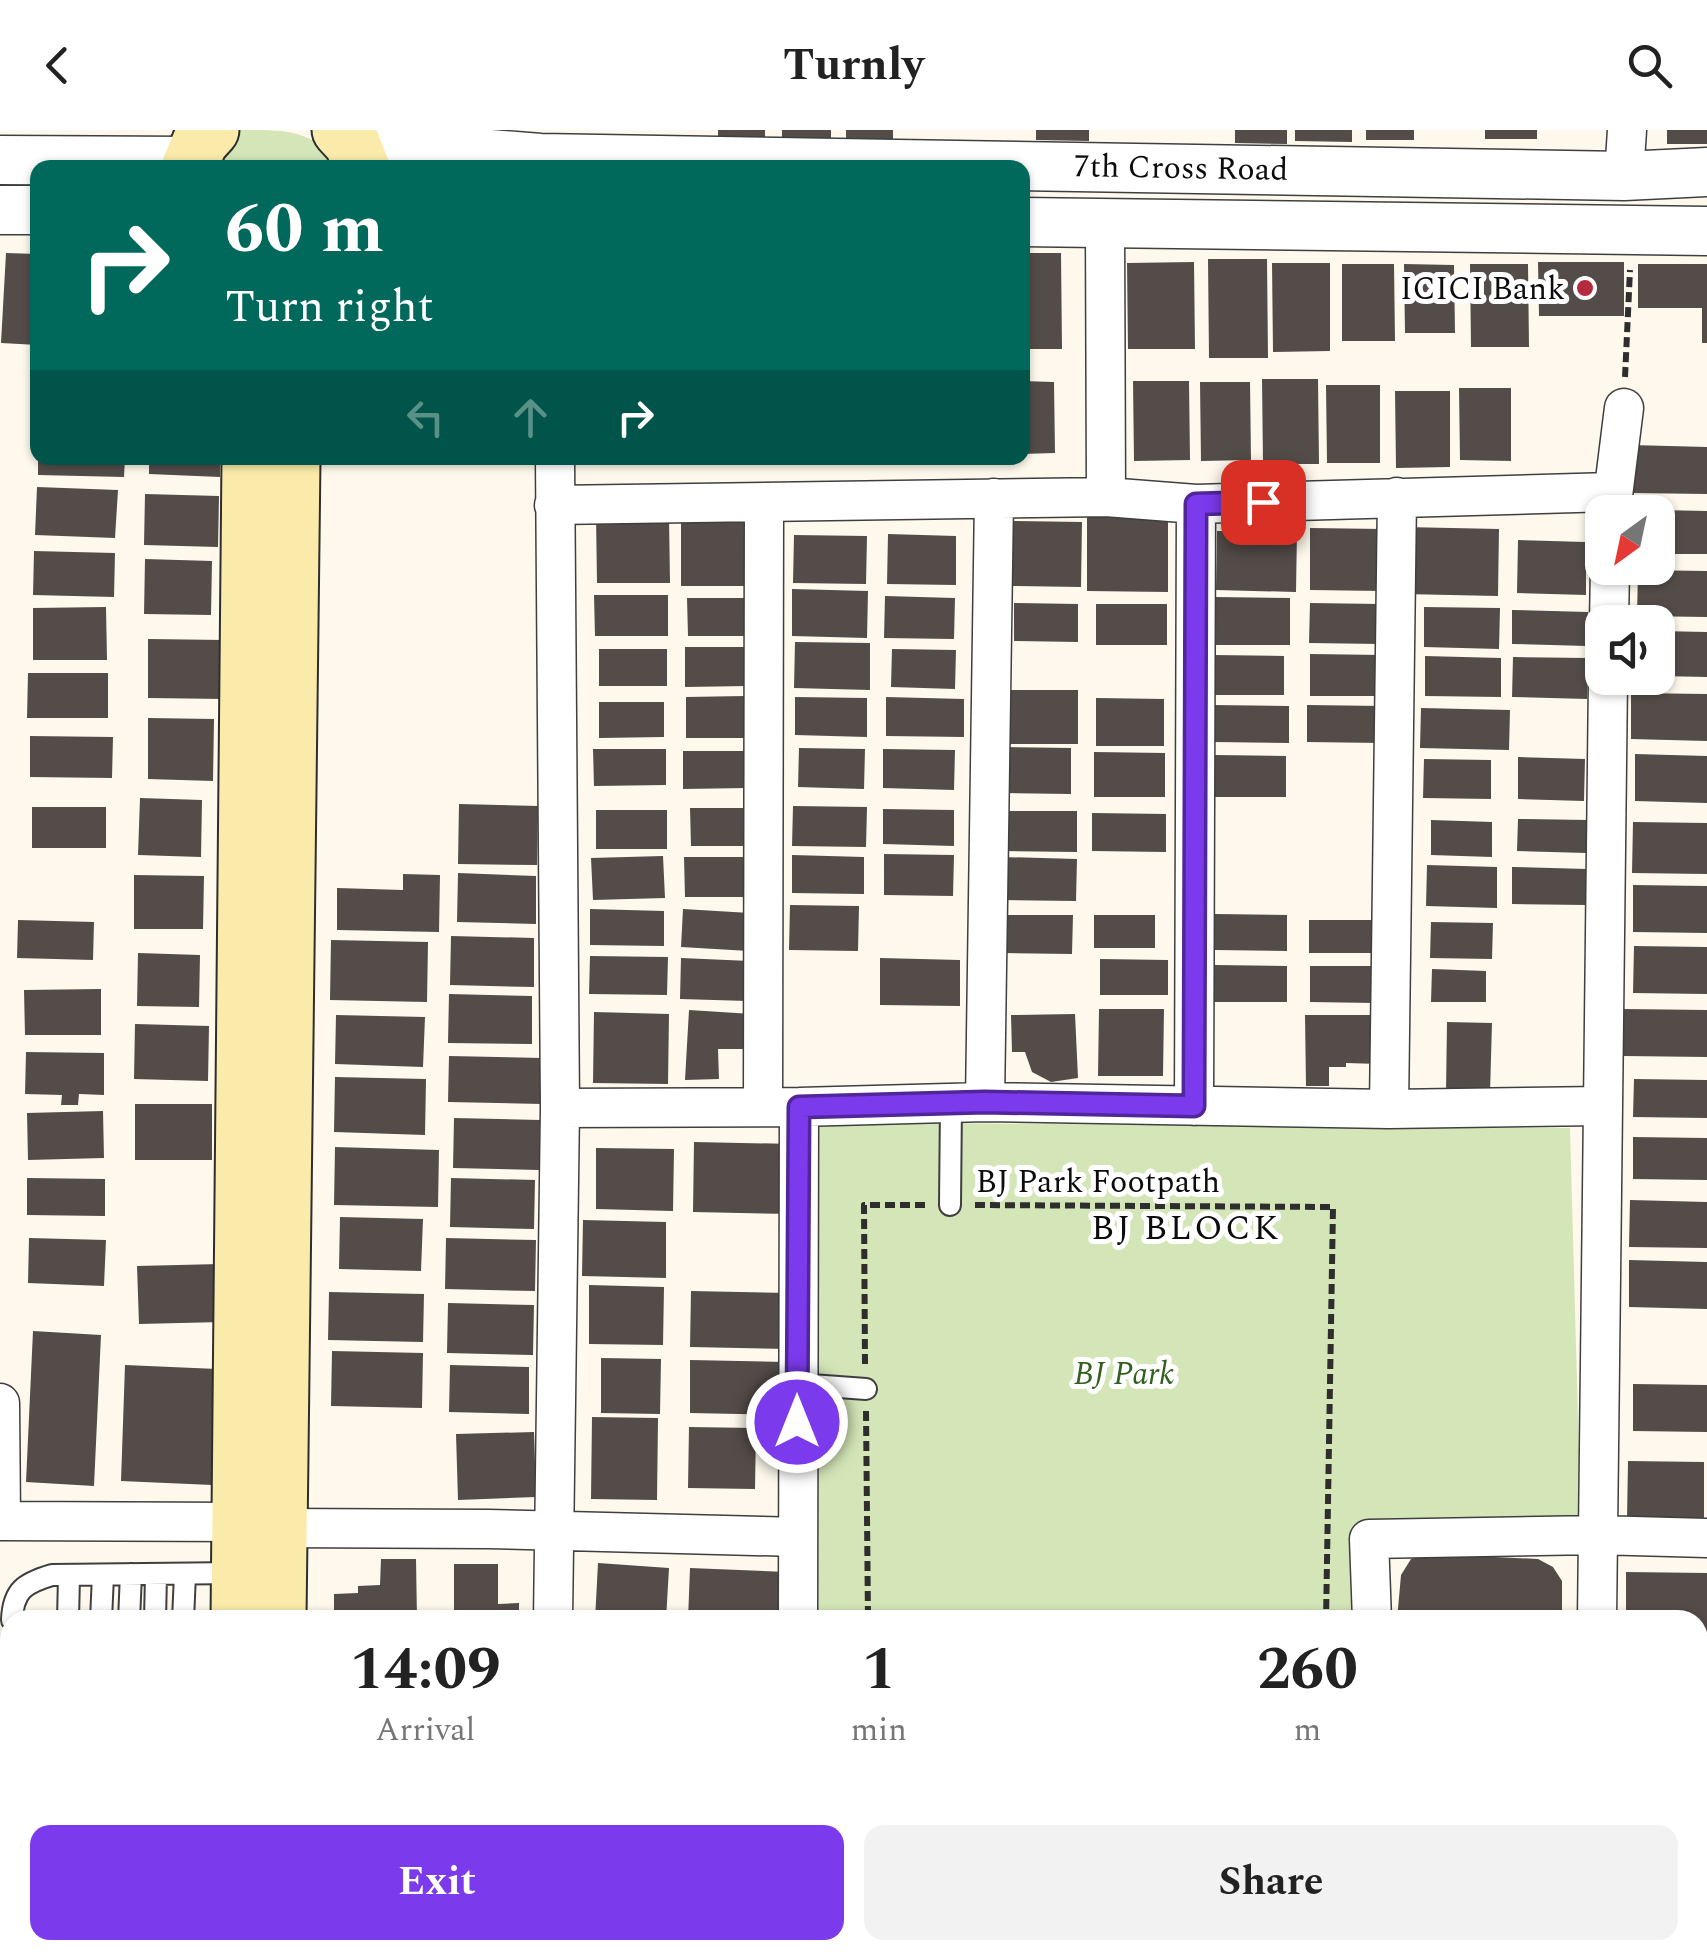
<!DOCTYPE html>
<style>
:root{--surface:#fff;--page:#f2f2f2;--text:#222;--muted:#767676;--accent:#7c3aed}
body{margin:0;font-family:Spectral,serif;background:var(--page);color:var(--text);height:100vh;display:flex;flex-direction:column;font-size:38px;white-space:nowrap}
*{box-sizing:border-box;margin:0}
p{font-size:32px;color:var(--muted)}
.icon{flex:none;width:55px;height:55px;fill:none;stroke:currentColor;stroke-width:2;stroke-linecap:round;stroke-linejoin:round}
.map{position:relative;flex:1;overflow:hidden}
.sheet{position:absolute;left:0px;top:1480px;width:1708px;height:350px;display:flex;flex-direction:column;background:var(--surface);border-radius:30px 30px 0 0;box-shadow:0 2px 8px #0004}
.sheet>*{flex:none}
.hud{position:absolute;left:30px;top:30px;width:1000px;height:305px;border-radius:20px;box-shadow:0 2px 8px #0004;background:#00695c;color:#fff;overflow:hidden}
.needle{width:65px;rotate:213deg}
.fabs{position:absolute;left:1585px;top:365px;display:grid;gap:20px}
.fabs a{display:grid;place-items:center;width:90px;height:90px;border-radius:20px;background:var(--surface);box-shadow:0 2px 8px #0004;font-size:50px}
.pin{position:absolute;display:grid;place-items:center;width:85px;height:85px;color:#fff;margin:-42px;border-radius:20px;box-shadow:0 5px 15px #0006}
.me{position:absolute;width:110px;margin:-55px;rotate:0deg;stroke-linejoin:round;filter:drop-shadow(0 0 8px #0008)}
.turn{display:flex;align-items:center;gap:35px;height:210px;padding:0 30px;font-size:45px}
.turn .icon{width:130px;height:130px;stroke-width:2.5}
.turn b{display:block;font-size:70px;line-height:85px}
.lanes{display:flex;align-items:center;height:95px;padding:0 30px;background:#0003;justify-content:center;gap:50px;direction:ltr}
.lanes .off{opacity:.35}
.eta{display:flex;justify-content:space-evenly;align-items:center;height:170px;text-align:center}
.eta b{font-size:60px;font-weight:700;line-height:70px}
.primary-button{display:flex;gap:20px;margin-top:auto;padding:20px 30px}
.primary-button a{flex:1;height:115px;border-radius:20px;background:var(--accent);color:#fff;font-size:40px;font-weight:700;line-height:115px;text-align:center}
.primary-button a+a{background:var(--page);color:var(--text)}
header{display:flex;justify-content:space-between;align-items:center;height:130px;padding:0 30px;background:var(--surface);font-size:45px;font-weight:700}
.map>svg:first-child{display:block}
</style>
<header><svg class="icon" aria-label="back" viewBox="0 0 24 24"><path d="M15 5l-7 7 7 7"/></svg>Turnly<svg class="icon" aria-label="search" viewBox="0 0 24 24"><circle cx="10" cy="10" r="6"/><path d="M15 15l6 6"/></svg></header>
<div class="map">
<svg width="1707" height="1830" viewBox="0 0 1707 1830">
<rect width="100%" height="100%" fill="#fef9ec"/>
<path fill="#d4e6b8" d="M241,0c50,0 73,0 99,38h-129l12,-23z
M812,992l758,6 11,400h-225l-1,92h-545z"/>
<path fill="#544c49" d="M718,0h47v8h-47z
M782,0h49v8h-49z
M846,0h47v15h-47z
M1036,0h53v11l-53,-1z
M1235,0h52v14l-52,-1z
M1295,0h57v12l-57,-1z
M1366,0h48v10h-48z
M1485,0h52v9h-52z
M1667,0h40v14h-40z
M6,123l32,1v91l-37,-2z
M1022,123h39l1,96h-40z
M1208,129h59l1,99h-59z
M1194,132l1,87h-67l-1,-86z
M1538,132h86v54h-85z
M1272,133h58v88l-57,1z
M1342,134h52l1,77h-53z
M1404,134l50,1 1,68h-50z
M1470,134h58l1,83h-58z
M1638,134h69v79h-5v-35h-64z
M1262,249h56l1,85h-56z
M1022,251l32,1 1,71 -33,1z
M1133,251h56l1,79 -56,1z
M1200,252h50l1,78 -50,1z
M1326,255h54v78h-53z
M1459,258h52v73l-51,-1z
M1395,261h55v76l-54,1z
M1631,315l76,2v47l-76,-1z
M38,328h87l-1,19 -86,-2z
M149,328h71v19l-71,-3z
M37,357l81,3 -3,48 -80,-3z
M145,364l74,2 -1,51 -74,-2z
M1658,380l49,1v43h-49z
M1087,383l81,1v78l-81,-1z
M596,386h73l1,67h-73z
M753,388l1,68h-73v-67z
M1010,391l72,1 -1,65 -71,-1z
M1404,397l95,2 -1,67 -95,-2z
M1310,398l73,1 -1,62 -72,-1z
M1217,401h80l-1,61 -80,-2z
M888,404l68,2v49l-69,-1z
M794,405l73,1 -1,48 -73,-1z
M1518,410l68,2v53l-69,-2z
M34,421l81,2 -1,44 -81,-2z
M145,429l67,2 -1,54 -67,-1z
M1638,440l69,1v46l-70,-1z
M792,459l76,2 -1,47 -75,-2z
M594,465h74v41h-73z
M885,466l70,2 -1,41 -70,-1z
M1214,467l76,1v47h-77z
M687,468h65l1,38h-65z
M1014,473l64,1v38l-64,-1z
M1310,473l70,1v40l-71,-1z
M1096,474h71v41h-71z
M106,477l1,53h-74v-52z
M1424,477l76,1 -1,41 -75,-2z
M1512,480l76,2 -1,34 -75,-2z
M1658,501l49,1v45l-49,-1z
M148,509l76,1v59l-76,-1z
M795,512l75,1v47l-76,-2z
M685,517h63v39l-63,1z
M599,519h68v37h-68z
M892,519l64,1 -1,39 -64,-2z
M1310,524l72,1v41h-72z
M1213,525l71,1v39h-71z
M1425,526l76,2v39l-76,-1z
M1513,527l75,1 -1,41 -75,-2z
M28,543h80v45h-81z
M1003,560h75v54h-75z
M1631,563l76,1v47l-76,-2z
M745,566l1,42h-60v-41z
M795,567l72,1v39l-72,-2z
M886,567l78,2v38l-78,-1z
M1096,568l68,1v47h-68z
M599,572h65v35l-65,1z
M1213,575l76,1v37l-76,-1z
M1307,575l75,1v37l-75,-1z
M1421,578l89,2 -1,40 -89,-2z
M148,588l66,1 -1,62 -65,-2z
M30,606l83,1 -1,41 -82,-1z
M1004,617l67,1v46l-68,-1z
M799,618l66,1 -1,40 -66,-2z
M593,619h73v36l-72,1z
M883,619l72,1 -1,40 -71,-2z
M683,621h64v37l-64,1z
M1094,622l71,1v44h-71z
M1635,624l72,2v47l-72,-2z
M1215,625l71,1v41h-71z
M1518,627l67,2 -1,42 -66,-2z
M1424,629l67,1v39l-68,-1z
M140,668l62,2 -1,57 -63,-2z
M459,674l79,2 -1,59 -79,-1z
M793,676l74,1 -1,40 -74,-1z
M32,677h74v41h-74z
M690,678h56v38h-55z
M883,679l71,1v36l-71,-2z
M596,680h71v39h-71z
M1005,681h72v41l-72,-1z
M1092,683l74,1v38l-74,-1z
M1518,689l70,1 -1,33 -70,-2z
M1431,690l61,2v35l-61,-2z
M1633,692l74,1v51l-75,-1z
M884,724l70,1 -1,41 -69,-1z
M792,725l72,2v37l-72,-1z
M663,726l2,42 -72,2 -2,-42z
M684,727h68l-1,40h-66z
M1002,727l75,2 -1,42 -74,-1z
M1427,735l70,2v41l-71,-2z
M1512,737l75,2v36l-75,-1z
M458,743l78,3v48l-79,-2z
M403,744l37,1 -1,57 -102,-2v-42l66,2z
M134,745l70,1 -1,53h-69z
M1633,755l74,1v47l-74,-1z
M790,775l69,1 -1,45 -69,-1z
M590,779l74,2v35l-74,-1z
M683,779l67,4 -1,38 -68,-4z
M1214,784l73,1v36l-73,-1z
M1003,785h70l-1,39 -68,-1z
M1094,785h61v33h-61z
M18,790l76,2 -1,38 -76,-2z
M1309,790h64v33h-64z
M1431,792l62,1 -1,36 -62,-1z
M451,806l83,2v49l-84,-2z
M331,810l97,2 -1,60 -97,-2z
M1634,816l73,1v47l-74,-1z
M138,823l62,2 -1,52 -62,-1z
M590,826l78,1 -1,38 -78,-1z
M681,828l69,3 -2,40 -68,-2z
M880,828l80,2v46l-80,-1z
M1100,829l68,1v35h-68z
M1214,835l73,1v36h-73z
M1310,836h64v37l-64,-1z
M1432,839l54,2v31h-55z
M101,859v46h-76l-1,-45z
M449,864l83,2v48l-84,-1z
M1099,879h65l-1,67h-65z
M1624,879l83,1v47l-83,-1z
M689,880l63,4 -2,35h-32l1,30 -34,1z
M594,882l75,2 -1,70 -75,-1z
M1075,884l3,64 -27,4 -19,-10 -7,-20h-13l-1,-37z
M336,885l89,2 -2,50 -88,-3z
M1305,885h74v49l-33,-1v4h-17v19h-23z
M1447,892l45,1 -2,70 -44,-1z
M135,894l74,2 -1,55 -74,-2z
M26,922l78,1v42l-25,-1 -1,11h-17l1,-10 -37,-1z
M449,926l94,2 -1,46 -94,-2z
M335,947l91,2 -1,56 -91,-3z
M1634,949l73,1v38l-74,-1z
M135,974h77v56h-77z
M103,981l1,47 -76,2 -1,-47z
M454,988l86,2 -1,50 -86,-2z
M1633,1007l74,1v42l-74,-1z
M694,1012l100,2 -1,70 -100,-2z
M335,1017l104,3 -1,57 -104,-2z
M596,1018l78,1 -1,62 -77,-2z
M27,1048l78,1v37l-78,-1z
M451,1048l84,2 -1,49 -84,-2z
M1630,1070l77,2v46l-78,-1z
M340,1087l83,2 -2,52 -82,-2z
M583,1090l83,2v56l-84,-2z
M29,1108l77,2 -2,46 -76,-3z
M446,1108l90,2 -1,51 -90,-2z
M1629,1130l78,2v47l-78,-2z
M220,1134l2,58 -83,2 -2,-58z
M589,1155l75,2 -1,58 -74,-1z
M691,1161l98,2 -1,56 -98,-2z
M329,1162l95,2 -1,48 -95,-2z
M448,1173l86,2 -1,50 -86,-2z
M33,1201l68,4 -7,151 -68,-4z
M332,1221l91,2 -1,55 -91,-2z
M601,1228l60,1 -1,55 -59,-1z
M690,1230l94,2v53l-94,-2z
M125,1235l92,4 -5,116 -91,-4z
M450,1235l79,2v47l-80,-2z
M1633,1254l74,1v47l-74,-1z
M592,1287l66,1 -1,82 -66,-1z
M689,1297l67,1 -1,61 -67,-1z
M534,1302l2,65 -78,3 -2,-66z
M1628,1331l76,1v58l-77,-1z
M1429,1424l109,5 15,8 9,14v39h-165l4,-45 10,-16z
M381,1429h35l1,61h-83v-26l24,-1v-7l22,-1z
M598,1433l71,5 -3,52h-71z
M454,1434h44v40l21,-1v17h-65z
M690,1438l97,4 -2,48h-97z
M1626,1442l81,1v63h-9v-16h-72z
M1698,1526h9v48h-9z
M1698,1587h5v46h-5z
M1698,1650h9v47h-9z
M1698,1708h9v48h-9z
M19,1820l83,2 -1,8h-82z
M321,1820h87v10h-87z
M1625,1824l75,1v5h-75z"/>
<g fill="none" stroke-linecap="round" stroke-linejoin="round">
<g stroke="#3f3f3f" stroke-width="24">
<path id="service" d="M950,1075l1,-102
M797,1254l69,5
M12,1490c1,-30 13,-37 40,-45l185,-2
M68,1490l1,-44
M101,1490l2,-45
M129,1490l2,-46
M155,1490l1,-46
M183,1490l2,-46
M10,1565v69"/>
</g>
<g stroke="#3f3f3f" stroke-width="41">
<path id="minor" d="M1624,46l3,-46
M1105,93l1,274
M554,375l552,-8 90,7 415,-12
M1611,382l13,-104
M1609,492l1,-54
M985,972l9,-604
M1194,976l2,-602
M763,977l1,-603
M560,978l239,-1 186,-5 404,7 212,-3
M1389,979l8,-612
M0,1273l1,118
M0,1391l240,1
M279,1398l209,1 310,8
M553,1490l7,-512 -5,-650
M798,1490l1,-513
M1372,1490l-3,-81 227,-4 111,3
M1597,1490l11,-942
M1085,1820l291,10
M1600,1820v10
M549,1830l1,-10
M760,1830v-10
M962,1830v-10"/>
</g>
<g stroke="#3f3f3f" stroke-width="51">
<path id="tertiary" d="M355,18l86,2 99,8 1084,18 83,-4
M0,30l190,1
M0,80h38
M1022,92l685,9"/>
</g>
<g stroke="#2e2e2e" stroke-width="59">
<path id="secondary" d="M340,0l12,13 10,25
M189,38l11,-26 11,-12
M239,1490l11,-1162
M278,1490l14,-1162
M235,1830v-10
M274,1830v-10"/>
</g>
<path stroke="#2e2e2e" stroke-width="6" stroke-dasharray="10 5" stroke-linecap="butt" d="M1625,247l5,-107
M975,1075l358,2 -7,413
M865,1234l-1,-159h64
M866,1281l2,209"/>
<use href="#service" stroke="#fff" stroke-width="20"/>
<use href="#minor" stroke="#fff" stroke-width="38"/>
<use href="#tertiary" stroke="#fff" stroke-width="48"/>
<use href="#secondary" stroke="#fbebaa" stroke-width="55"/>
</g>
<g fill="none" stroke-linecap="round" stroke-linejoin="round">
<g stroke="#51269a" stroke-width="25">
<path id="route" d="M797,1292l2,-315 186,-5 209,4 2,-602 67,-2"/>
</g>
<use href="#route" stroke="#7c3aed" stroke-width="18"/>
</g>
<circle fill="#b52b3e" stroke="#fff" stroke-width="4" cx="1585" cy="158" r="10"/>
<g text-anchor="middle" stroke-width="10" stroke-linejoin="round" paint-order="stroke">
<g font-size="32" fill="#0c0c0c" stroke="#fff">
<text transform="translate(1181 37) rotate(1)" y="11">7th Cross Road</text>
<text x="1098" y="1062">BJ Park Footpath</text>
</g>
<g font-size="32" fill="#0c0c0c" stroke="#fff" text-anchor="end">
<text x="1565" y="169">ICICI Bank</text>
</g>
<g font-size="32" font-style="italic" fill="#336020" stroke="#fff">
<text x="1124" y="1254">BJ Park</text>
</g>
<g font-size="35" letter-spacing="2.5" fill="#0c0c0c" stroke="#fff">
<text x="1186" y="1109">BJ BLOCK</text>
</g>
</g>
</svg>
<div class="fabs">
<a><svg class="needle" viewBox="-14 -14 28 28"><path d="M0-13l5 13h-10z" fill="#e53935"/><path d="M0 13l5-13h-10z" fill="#767676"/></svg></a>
<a><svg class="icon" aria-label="sound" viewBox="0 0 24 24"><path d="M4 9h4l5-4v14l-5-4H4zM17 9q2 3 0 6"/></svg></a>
</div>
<div class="pin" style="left:1263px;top:372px;background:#d93025"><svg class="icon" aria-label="arrive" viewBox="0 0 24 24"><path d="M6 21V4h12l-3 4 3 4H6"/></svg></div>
<svg class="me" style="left:797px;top:1292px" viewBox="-20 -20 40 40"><circle r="17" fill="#7c3aed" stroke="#fff" stroke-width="3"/><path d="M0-11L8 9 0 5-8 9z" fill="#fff"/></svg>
<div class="hud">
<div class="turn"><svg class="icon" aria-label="right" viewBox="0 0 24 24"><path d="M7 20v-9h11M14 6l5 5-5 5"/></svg><div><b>60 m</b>Turn right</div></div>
<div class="lanes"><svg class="icon off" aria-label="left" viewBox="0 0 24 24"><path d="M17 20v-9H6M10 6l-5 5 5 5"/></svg><svg class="icon off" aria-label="ahead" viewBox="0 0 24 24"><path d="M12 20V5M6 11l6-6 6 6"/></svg><svg class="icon" aria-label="right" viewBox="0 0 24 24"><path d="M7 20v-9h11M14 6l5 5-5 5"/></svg></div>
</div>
<section class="sheet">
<div class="eta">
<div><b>14:09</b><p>Arrival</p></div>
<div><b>1</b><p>min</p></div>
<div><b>260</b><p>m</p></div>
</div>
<div class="primary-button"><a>Exit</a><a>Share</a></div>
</section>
</div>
